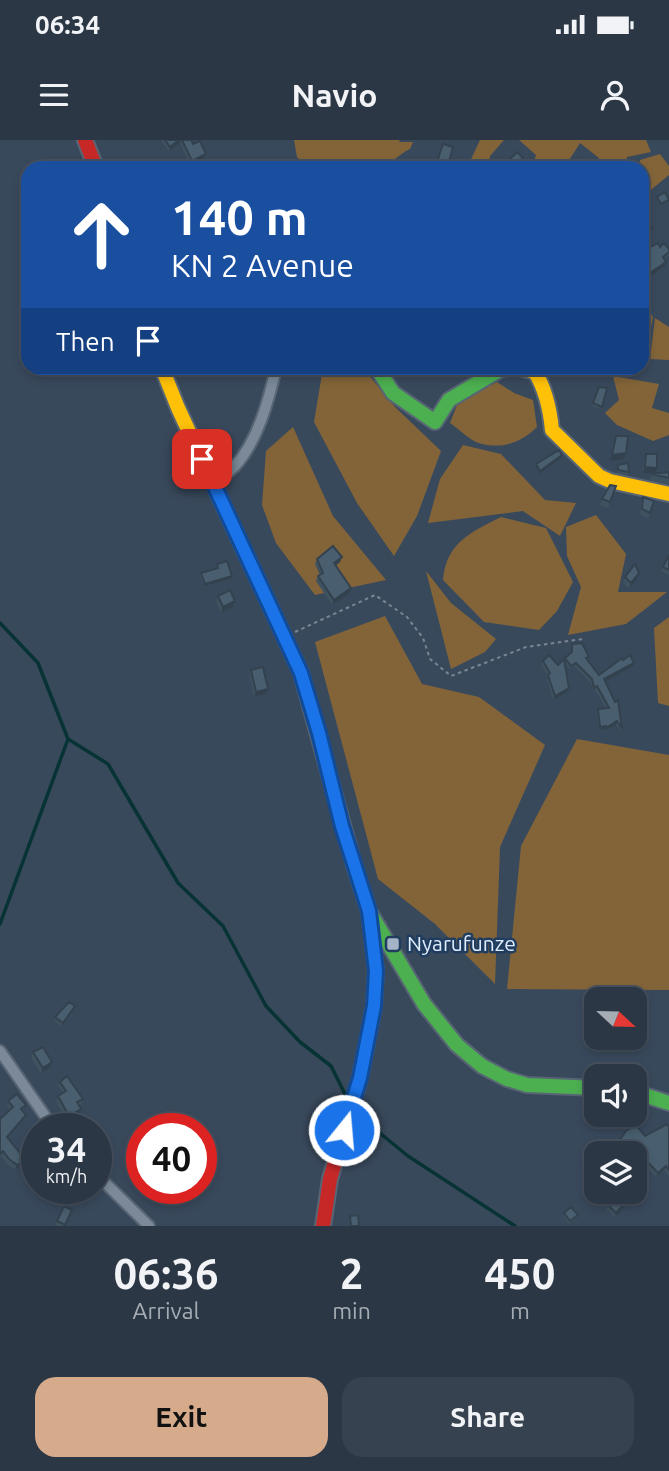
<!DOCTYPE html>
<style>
:root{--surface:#2b3745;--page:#374250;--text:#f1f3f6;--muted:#a6acb3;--line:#47515e;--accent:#d6ab8b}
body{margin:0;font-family:Ubuntu,sans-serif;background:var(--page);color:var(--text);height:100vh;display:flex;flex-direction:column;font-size:26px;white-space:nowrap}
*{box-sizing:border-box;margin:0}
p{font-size:23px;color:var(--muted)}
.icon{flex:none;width:38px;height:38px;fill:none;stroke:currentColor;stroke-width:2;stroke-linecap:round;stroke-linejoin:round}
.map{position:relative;height:1086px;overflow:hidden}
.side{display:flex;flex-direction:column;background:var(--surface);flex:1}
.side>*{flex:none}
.hud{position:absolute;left:21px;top:21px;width:628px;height:214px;border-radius:21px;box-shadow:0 4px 10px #0003,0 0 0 2px var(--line);background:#1a4fa0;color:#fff;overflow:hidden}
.needle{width:46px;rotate:112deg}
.fabs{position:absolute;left:584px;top:847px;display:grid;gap:14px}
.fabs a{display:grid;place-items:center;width:63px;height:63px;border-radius:14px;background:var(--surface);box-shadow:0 4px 10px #0003,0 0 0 2px var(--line);font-size:35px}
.speed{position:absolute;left:21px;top:973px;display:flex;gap:14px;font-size:35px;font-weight:700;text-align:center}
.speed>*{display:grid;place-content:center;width:91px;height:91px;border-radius:50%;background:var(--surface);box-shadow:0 4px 10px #0003,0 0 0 2px var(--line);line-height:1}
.speed small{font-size:18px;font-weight:400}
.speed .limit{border:10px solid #d22;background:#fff;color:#111}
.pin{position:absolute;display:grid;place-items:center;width:60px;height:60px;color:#fff;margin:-30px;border-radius:14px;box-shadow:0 4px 10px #0006}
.me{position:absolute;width:77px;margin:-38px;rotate:17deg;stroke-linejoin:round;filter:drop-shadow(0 0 5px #0008)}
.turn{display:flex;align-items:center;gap:24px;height:147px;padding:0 35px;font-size:32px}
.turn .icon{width:91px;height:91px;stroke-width:2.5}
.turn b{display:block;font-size:49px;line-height:60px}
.then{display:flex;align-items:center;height:66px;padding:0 35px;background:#0003;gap:14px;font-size:26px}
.eta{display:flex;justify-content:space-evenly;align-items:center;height:119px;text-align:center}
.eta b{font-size:42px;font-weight:700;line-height:49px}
.cta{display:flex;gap:14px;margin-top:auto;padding:14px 35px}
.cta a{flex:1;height:80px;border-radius:21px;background:var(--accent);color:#111;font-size:28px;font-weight:700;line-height:80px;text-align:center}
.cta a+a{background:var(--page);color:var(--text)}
.status{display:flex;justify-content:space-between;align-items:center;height:49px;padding:0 35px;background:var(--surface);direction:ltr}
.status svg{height:19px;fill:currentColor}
header{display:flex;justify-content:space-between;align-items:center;height:91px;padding:0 35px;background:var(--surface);font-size:32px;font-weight:700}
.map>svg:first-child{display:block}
</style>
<div class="status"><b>06:34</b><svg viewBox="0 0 49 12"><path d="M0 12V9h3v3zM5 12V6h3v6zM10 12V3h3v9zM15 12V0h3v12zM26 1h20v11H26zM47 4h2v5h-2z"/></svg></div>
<header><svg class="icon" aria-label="menu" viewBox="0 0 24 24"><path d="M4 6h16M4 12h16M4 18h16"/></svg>Navio<svg class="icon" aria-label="person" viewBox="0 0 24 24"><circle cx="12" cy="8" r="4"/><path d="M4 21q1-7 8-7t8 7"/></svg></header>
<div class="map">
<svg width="669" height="1086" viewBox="0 0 669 1086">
<rect width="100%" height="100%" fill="#39495c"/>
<path fill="#836439" d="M294,0h106l-1,2h14l-3,7c-11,5 -19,15 -30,19h-71l-12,-11z
M480,0h24l-14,16 -1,12h-22z
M519,0h127l5,12 -24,5 -2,11h-32l6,-10 -19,-15 -16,25h-32l4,-13z
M660,14l9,12v9l-22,18 -5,1v-26h-12l2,-6 7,5 1,-7z
M642,152l7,19 4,6 -3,16 -8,-3 2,-22z
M655,178l14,9v33l-19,-1z
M323,228h40l32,39 46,44 -24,65 -23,40 -37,-53 -43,-81z
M613,236l46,8 -7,24 17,5v22l-16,6 -36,-16 -12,-12 14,-13z
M497,242l17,11 19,7 4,27c-15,15 -33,22 -55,17 -11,-2 -23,-15 -32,-21l9,-23z
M293,287l40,89 53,64 -71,15 -39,-52 -14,-38 4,-54z
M463,305l38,9 44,46 31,3 -16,33 -37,-25 -95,12 12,-44z
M596,375l30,39 -8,38h49l-41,32 -58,11 13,-48 -14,-31 -1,-29z
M501,377l45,11 27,54 -16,29 -18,19 -55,-8 -41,-42c3,-37 28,-48 58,-63z
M426,431l25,32 45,36 -11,13 -34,17z
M385,476l37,68 57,13 66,48 -45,102 -5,137 -60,-60 -57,-45 -63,-237z
M669,477v89l-11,-3 -4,-75z
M577,599l92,16v235l-162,-1 14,-143z"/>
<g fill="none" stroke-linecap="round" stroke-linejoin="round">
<path stroke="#073335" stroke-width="3.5" d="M0,483l38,40 30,76 -68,185
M68,599l40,25 70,119 45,43 43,80 34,36 31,24 18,36
M354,972l54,44 107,70"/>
<g stroke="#576574" stroke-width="14">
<path id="street" d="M214,344c7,-6 15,-12 21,-18 23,-25 34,-67 41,-98
M0,911l54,78
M96,1034l53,52"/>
</g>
<g stroke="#576574" stroke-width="18">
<path id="fast" d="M377,228l16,25 42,29 14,-22 52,-31 7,-1
M354,725l15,46 55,93 33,41 25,21 25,13 20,6 70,3
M635,952l34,11"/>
</g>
<g stroke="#576574" stroke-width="18">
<path id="slow" d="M162,228l16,40 123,265 53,192
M521,228l14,4c11,18 15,37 17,58l47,46 11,5 59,13"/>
</g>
<g stroke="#576574" stroke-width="18">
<path id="jam" d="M85,0l11,28
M323,1086l7,-47 30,-101 14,-72 2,-35 -6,-52"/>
</g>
<path stroke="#7a8594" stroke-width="2" stroke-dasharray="3.5 3.5" stroke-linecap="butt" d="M295,492l80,-37 32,22 16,21 7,21 21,17 75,-29 57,-8"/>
<use href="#street" stroke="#7b8998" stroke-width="10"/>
<use href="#fast" stroke="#4caf50" stroke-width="14"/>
<use href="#slow" stroke="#ffc107" stroke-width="14"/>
<use href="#jam" stroke="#c62828" stroke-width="14"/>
</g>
<path fill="#3f525f" d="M162,0h29l2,4 11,14 -13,8 -11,-23 -11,8 -7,-9z
M509,20l13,1 -9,7 -5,-6z
M660,107l9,2v6l-5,4 2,3 -1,4 -16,11 -7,-9v-17z
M599,247l8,1 -6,21 -9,-3z
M646,314l9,20 14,-2v12l-19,-4 2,-6h2l-11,-1 1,-13z
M618,325l11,7 -1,3 -11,-2z
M643,357l11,4 -6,18 -8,-4 1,-12z
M602,359l8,3 -2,6 -8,-3z
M669,415v20l-8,-4z
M317,419l23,3 -5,4 14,28 -17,11 -16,-24 2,-5 2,-1 -5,-11z
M217,424l15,12 -1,3 -27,7 -4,-10 1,-3 15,-5z
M639,433l-2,6 -8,10 -6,-7 2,-5z
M218,456l15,11 -12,6 -5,-12z
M572,504l16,16 11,15 24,-15 10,6 -28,15 17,48 -1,3 -5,-7 -11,6v-2l-6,1 -2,-18 1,-3 8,-1 -11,-18 -2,1 -2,-8 -17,-17 -4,3 -5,-6 4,25 -2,4 -14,8 -6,-21 1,-3 -7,-11 2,-4 15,4 6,-4 1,-3 6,-5z
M251,530l15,24 -12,3 -5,-22z
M75,866l-14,20 -7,-6 1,-3z
M33,912l17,16 -9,5 -10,-15z
M60,942l23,17 -2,5 -2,1v9l-12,7 -11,-20 2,-5 5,-3 -5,-7z
M8,961l18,4 -3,6 1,8 -16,19 12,15 12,5 -17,12 -8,-6 -6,-8 -1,1v-38l10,-9 -3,-4z
M669,987v49l-5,-6 -8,7 -14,-15 -7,7v-16h-23l1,-3z
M639,1050l-24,27 -9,-8 2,-4z
M64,1066l2,20h-11z
M564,1073l13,5 -8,6 -6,-8z"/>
<path fill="#33424e" d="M179,0h2l-1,3 -11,8 1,-4z
M206,14l-2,4 -13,8 1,-5z
M652,89l-1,4 -9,3v-3z
M666,122l-1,4 -16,11 1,-4z
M626,313l-2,6 -14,2 2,-6z
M562,315l-1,3 -22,16 1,-3z
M645,327l12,1 -2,6 -12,-1z
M342,417l-2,5 -8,7 2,-6z
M639,433l-2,6 -8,10 2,-6z
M232,436l-1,3 -27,7 1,-2z
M351,448l-2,6 -17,11 2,-5z
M235,461l-2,6 -12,6 2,-6z
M634,523l-1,3 -30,17 1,-4z
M569,548l-2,4 -14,8 2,-4z
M268,549l-2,5 -12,3 2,-5z
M617,581l-1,4 -11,6 1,-3z
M606,586l-1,3 -6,1 1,-3z
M52,922l-2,6 -9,5 2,-5z
M81,969l-2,5 -12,7 2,-5z
M26,975l-2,4 -19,22 2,-4z
M33,1013l-1,5 -17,12 2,-5z
M666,1026l-2,4 -8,7 2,-4z
M640,1045l-1,5 -24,27 1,-4z"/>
<path fill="#495f6f" stroke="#33424e" stroke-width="2" d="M165,0h14l-9,7z
M182,0h9l2,4 7,-3 6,13 -14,7z
M443,4l10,3 -5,19 -13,2z
M517,12l6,6 -8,8 -6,-6z
M183,24l4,4h-10z
M665,52l4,8 -8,4 -4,-7z
M642,67l10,22 -10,4z
M658,103l2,4 4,-4 5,6v3l-6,5 3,5 -16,11 -8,-10 4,-3 -4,-6v-3z
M599,247l8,1 -5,19 -9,-4z
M616,296h12l-2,17 -14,2z
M559,310l3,5 -22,16 -4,-7z
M646,314h11v14l-12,-1z
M628,323l1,9 -11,-2v-5z
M669,332v6l-17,-4z
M610,345l6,1 -6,16 -8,-3z
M643,357l11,4 -4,12 -8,-4z
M333,406l9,11 -8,6 17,25 -17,12 -16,-24 5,-3 -6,-14z
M669,415v15l-6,-3z
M227,421l5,15 -27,8 -4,-11 17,-5 -1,-4z
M635,424l4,9 -8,10 -6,-6z
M230,450l5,11 -12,6 -5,-11z
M582,503l7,14 -3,1 13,17 23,-17 1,2 7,-5 4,8 -30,16 11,23 3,-2 4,29 -5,-8 -11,7v-2l-6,1 -2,-18 11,-1 -12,-22 -3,2 -2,-9 -16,-16 -5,3 -6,-8 7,-6v-8z
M549,515l9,10 6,-6 5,29 -14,8 -7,-21 2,-2 -7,-12z
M263,527l5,22 -12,3 -5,-22z
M69,862l6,4 -12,17 -8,-6z
M43,907l9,15 -9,6 -10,-16z
M67,936l16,23 -6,3 4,7 -12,7 -11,-20 8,-5 -6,-9z
M17,954l9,11 -5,4 5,6 -19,22 13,16 8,-6 5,6 -16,12 -8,-6 -6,-8 -3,3v-35l13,-12 -5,-6z
M667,984l2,3v43l-3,-4 -8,7 -14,-15 -7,7 -2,-1v-11h-18l-4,-3 13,-19 10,-6 9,11z
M635,1040l5,5 -5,6z
M620,1052h15l-19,21 -8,-8z
M64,1066l8,4 -7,15 -8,-4z
M571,1067l7,8 -8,6 -6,-8z
M358,1075l1,11h-8l-1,-10z"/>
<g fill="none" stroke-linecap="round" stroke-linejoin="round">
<g stroke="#114b97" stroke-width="18">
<path id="route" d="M202,319l99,214 18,60 23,93 27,85 7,60 -2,35 -14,72 -16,52"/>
</g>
<use href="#route" stroke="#1a73e8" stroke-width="12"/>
</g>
<rect fill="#a4b3c5" stroke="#203d5f" stroke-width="2.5" x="386" y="797" width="14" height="14" rx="3.5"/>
<g text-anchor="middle" stroke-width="5" stroke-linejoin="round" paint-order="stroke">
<g font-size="21" fill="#deecfd" stroke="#203d5f" text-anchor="start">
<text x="407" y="811">Nyarufunze</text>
</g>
</g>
</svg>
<div class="fabs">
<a><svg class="needle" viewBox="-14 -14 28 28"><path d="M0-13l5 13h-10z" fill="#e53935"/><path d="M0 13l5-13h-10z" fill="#a6acb3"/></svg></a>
<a><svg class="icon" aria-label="sound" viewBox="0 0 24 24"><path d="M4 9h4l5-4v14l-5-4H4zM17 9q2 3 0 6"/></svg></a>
<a><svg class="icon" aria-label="layers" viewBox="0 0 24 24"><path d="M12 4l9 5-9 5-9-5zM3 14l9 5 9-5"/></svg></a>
</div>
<div class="speed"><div>34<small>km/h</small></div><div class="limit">40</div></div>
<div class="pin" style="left:202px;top:319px;background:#d93025"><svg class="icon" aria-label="arrive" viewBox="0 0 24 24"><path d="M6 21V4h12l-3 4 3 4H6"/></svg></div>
<svg class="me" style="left:344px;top:990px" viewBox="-20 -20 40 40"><circle r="17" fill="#1a73e8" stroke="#fff" stroke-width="3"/><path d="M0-11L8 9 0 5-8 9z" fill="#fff"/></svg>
<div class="hud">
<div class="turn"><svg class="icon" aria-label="ahead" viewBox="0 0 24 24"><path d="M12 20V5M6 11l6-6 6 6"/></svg><div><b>140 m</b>KN 2 Avenue</div></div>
<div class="then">Then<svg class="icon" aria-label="arrive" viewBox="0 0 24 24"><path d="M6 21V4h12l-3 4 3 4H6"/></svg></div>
</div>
</div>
<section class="side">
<div class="eta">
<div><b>06:36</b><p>Arrival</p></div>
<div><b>2</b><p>min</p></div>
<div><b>450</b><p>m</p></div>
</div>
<div class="cta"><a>Exit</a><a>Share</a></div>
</section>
